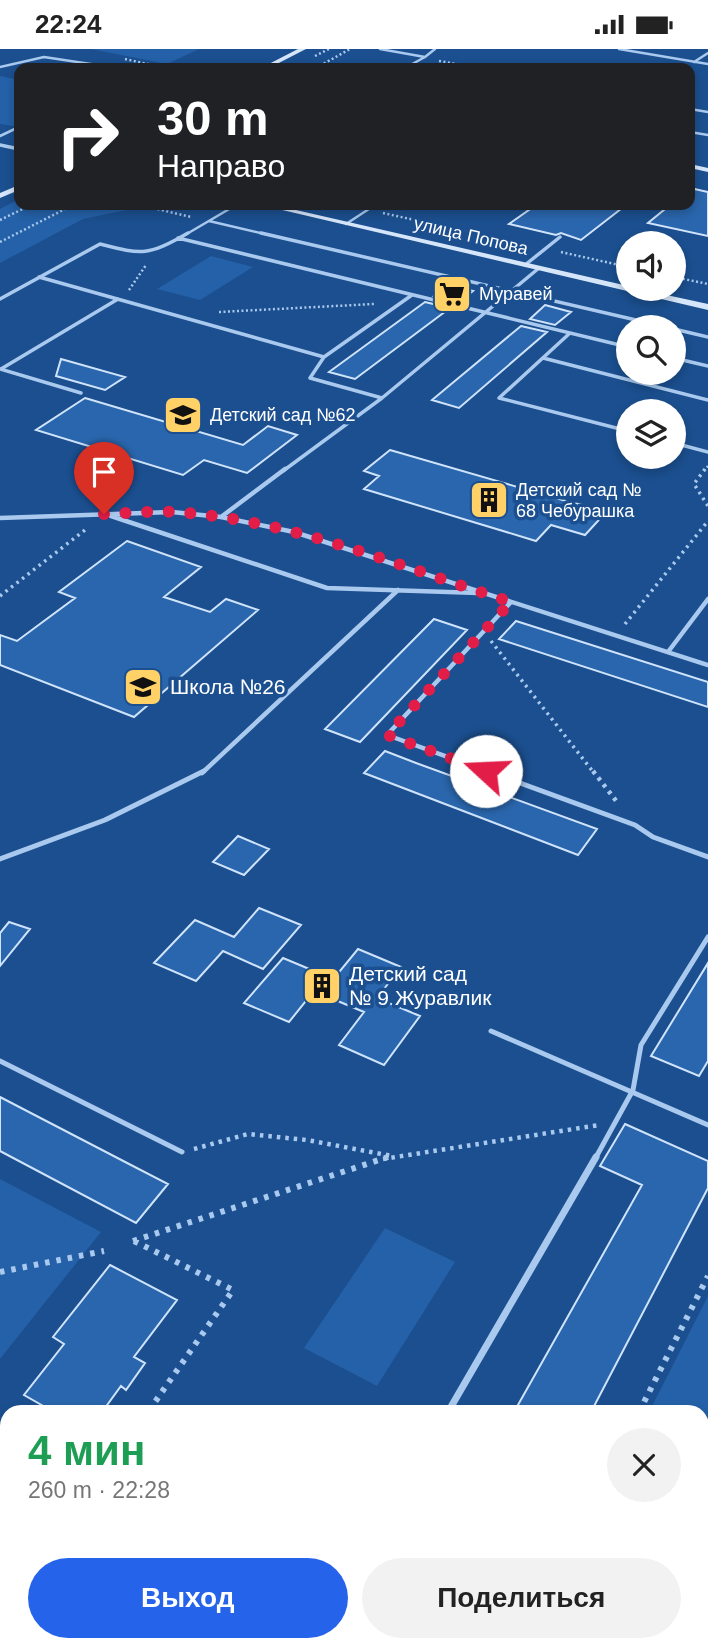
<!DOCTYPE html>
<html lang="ru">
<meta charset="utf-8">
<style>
:root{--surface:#fff;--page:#f2f2f2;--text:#222;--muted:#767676;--accent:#2563eb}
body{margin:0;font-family:Arial,sans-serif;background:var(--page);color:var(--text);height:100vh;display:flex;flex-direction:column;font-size:26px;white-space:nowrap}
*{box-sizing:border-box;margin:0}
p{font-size:23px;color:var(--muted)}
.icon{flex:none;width:38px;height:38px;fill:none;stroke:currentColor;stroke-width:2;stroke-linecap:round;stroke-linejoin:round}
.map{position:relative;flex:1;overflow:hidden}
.details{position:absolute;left:0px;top:1356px;width:709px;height:247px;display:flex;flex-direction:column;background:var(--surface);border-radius:21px 21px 0 0;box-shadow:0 4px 10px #0003}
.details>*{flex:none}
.banner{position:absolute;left:14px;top:14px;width:681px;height:147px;border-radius:14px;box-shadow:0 4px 10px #0003;background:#202124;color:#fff;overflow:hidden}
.buttons{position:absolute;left:616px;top:182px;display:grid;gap:14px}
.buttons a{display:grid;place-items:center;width:70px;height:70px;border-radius:50%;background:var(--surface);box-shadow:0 4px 10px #0003;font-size:35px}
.pin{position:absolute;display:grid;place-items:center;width:60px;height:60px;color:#fff;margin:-72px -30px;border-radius:50% 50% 50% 0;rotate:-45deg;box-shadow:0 0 7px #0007}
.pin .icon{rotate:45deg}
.me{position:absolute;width:77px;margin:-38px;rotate:290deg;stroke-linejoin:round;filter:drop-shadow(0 0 5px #0008)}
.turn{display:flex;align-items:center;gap:24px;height:147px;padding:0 28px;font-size:32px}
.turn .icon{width:91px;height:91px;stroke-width:2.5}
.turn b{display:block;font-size:49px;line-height:60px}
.round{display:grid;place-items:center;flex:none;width:74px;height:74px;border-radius:37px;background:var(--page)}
.overview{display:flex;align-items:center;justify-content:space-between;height:119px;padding:0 28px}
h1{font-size:42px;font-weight:800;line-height:52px;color:#1e9e55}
.button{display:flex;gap:14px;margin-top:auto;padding:14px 28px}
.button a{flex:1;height:80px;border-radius:42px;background:var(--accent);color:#fff;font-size:28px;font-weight:800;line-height:80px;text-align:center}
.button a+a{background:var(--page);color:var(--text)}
.status{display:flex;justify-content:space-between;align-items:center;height:49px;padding:0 35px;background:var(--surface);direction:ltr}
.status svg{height:19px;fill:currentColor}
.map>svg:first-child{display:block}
</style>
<div class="status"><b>22:24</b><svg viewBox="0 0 49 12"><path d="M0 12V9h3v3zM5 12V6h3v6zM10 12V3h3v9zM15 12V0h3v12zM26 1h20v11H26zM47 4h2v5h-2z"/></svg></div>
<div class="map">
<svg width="708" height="1602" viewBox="0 0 708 1602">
<rect width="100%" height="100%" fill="#1b4f8f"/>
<path fill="#2461a8" d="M91,0h108l-32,15z
M0,27l19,4v44l-6,2 -13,-2z
M19,150v6l122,2 -58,12 -83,44v-54z
M211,207l42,11 -53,33 -43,-11z
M0,1130l101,53 -101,127z
M385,1179l70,34 -78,124 -73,-38z
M708,1247v355h-164v-6h158v-233h-53z"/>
<path fill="#2a66ad" stroke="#cfe3fa" stroke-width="2" d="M690,139l18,4v44l-60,-13 22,-18h20z
M536,156h90l-45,35 -20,-7 -5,2 -47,-11z
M449,236l24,6 -14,11 -25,-6z
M425,253l25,6 -95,71 -26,-7z
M545,256l26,7 -16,13 -25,-6z
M521,277l26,6 -88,76 -27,-8z
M61,310l64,18 -20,13 -49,-14z
M85,349l158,47 25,-19 29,9 -50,38 -43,-13 -21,15 -147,-45z
M390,401l183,53 35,7 -23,25 -34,-10 -15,16 -172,-52 15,-13 -15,-5z
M127,492l74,26 -37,30 46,15 16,-13 32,11 -124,107 -134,-52v-30l17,6 58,-43 -16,-6z
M434,570l33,11 -107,112 -35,-13z
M516,572l192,61v25l-209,-68z
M385,702l31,12 181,66 -19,26 -214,-82z
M238,787l31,13 -25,26 -31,-13z
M259,859l42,17 -38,44 -40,-18 -27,30 -42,-18 41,-43 39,17z
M9,873l21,7 -30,37v-33z
M358,900l43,18 -24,31 43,18 -36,49 -45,-20 25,-33 -43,-18z
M283,909l43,18 -37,46 -45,-19z
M708,914v98l-9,15 -48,-20z
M0,1048l131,68 37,19 -32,39 -136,-72z
M625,1075l83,37v27l-117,224h-77l128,-227 -42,-19z
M110,1216l67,35 -43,57 11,6 -19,27 -5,-4 -19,26h-48l-30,-17 40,-51 -11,-7z"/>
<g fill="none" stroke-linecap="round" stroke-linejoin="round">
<path stroke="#a9c9ee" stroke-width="2.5" stroke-dasharray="2 2.5" stroke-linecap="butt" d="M315,7l14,-7
M125,10l41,9
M439,12l41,7
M316,19l34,-19
M140,156l51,12
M383,164l145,32
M0,171l31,-15
M0,193l73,-37
M561,203l67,15
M674,228l34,7
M129,241l17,-25
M219,263l155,-8
M704,422l4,-5"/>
<path stroke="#a9c9ee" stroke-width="3.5" stroke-dasharray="2.5 4.5" stroke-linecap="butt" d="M705,420l-11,15 14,22
M0,547l85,-66
M625,575l83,-103
M491,592l103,132"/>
<path stroke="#a9c9ee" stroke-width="4.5" stroke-dasharray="3.5 5" stroke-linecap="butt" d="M593,722l24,31
M194,1100l54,-15 59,6 85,16
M383,1110l216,-34"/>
<path stroke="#a9c9ee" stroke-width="6" stroke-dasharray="4.5 7" stroke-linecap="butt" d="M133,1192l255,-84
M134,1192l99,49 -85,122
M0,1223l104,-21
M639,1363l69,-136"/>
<path stroke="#a9c9ee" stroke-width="2.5" d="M380,0l45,8 10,-8
M619,0l89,15
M694,13l14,-9
M0,18l44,-10 73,11
M405,19l20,-11
M690,60l18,3
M690,83l18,3
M0,87l19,-9
M209,172l60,14
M346,175l29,-19
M185,186l51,-30"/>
<path stroke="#a9c9ee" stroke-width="3.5" d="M261,184l405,94
M178,189l450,109
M525,216l35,-28
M39,228l285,80 88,-62
M0,250l100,-55c43,11 48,12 88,-11
M674,280l34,8
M570,284l-71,65 129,33
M324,308l-14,21 72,20
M543,309l165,42
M674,309l34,8
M0,320l81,24
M1,320l117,-70
M674,394l34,9
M283,422l99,-73 157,-130"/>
<path stroke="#a9c9ee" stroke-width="4.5" d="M111,467l216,72 151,5
M221,468l64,-48
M0,469l172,-6 49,5 73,15 414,133
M668,603l40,-53
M202,724l196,-183
M492,724l-105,-38 124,-133"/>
<path stroke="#a9c9ee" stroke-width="5" d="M487,722l148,54 18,12 55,20
M0,810l105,-39 99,-49
M491,982l217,94
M0,1012l182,91
M595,1110l38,-69 8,-45 67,-108"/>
<path stroke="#a9c9ee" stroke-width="7" d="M448,1363l148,-255
M0,1403l7,-1
M511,1596l6,6"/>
<path stroke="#a9c9ee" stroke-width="3.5" d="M0,96l19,4"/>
<path fill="#d6e6fa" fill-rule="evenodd" d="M298,0h8l-37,19h-8z
M690,115l18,4v4l-18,-4z
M19,136v5l-19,8v-5z
M261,156h13l354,81v3h11l69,15v6z"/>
</g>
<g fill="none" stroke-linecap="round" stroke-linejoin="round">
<path stroke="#e11d48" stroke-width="12" stroke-dasharray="0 21.6" d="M104,465c23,-1 47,-3 70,-2 116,7 227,55 337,90l-124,133 99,36"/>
</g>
<defs>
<g id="supermarket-square" transform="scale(2.0125)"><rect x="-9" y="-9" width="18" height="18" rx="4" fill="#ffd166" stroke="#1b4f8f"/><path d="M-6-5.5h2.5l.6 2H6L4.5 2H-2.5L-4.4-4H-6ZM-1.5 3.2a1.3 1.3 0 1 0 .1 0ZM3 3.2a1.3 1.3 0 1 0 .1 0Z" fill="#111"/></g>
<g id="school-square" transform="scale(2.0125)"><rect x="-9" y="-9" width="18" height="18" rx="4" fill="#ffd166" stroke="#1b4f8f"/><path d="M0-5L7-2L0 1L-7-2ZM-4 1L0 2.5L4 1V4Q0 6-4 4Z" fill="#111"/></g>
<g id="building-square" transform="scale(2.0125)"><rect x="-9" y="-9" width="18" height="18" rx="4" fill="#ffd166" stroke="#1b4f8f"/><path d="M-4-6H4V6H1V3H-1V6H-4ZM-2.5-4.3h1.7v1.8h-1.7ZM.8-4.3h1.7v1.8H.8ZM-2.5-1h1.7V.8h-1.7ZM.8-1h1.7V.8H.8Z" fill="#111"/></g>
</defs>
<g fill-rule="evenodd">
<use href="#supermarket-square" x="452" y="245"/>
<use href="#school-square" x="183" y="366"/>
<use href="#building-square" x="489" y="451"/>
<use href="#school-square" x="143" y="638"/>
<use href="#building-square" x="322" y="937"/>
</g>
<g text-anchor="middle" stroke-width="7" stroke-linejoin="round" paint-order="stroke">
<g font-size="18" fill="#fff" stroke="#1b4f8f">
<text transform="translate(471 187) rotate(13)" y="6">улица Попова</text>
</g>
<g font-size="18" fill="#fff" stroke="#1b4f8f" text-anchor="start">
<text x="479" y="251">Муравей</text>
<text x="210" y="372">Детский сад №62</text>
<text x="516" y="447">Детский сад №<tspan x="516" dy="21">68 Чебурашка</tspan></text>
</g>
<g font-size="21" fill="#fff" stroke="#1b4f8f" text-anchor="start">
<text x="170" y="645">Школа №26</text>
<text x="349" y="932">Детский сад<tspan x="349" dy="24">№ 9 Журавлик</tspan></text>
</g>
</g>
</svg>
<div class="buttons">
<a><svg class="icon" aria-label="sound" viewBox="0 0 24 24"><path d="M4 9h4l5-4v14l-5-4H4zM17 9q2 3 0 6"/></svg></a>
<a><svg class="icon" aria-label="search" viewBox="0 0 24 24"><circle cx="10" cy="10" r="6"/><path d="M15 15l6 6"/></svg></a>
<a><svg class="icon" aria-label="layers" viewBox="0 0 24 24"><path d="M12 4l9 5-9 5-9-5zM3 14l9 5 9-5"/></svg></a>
</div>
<div class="pin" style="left:104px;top:465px;background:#d93025"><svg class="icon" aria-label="arrive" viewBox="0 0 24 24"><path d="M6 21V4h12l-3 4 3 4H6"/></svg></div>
<svg class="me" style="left:486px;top:722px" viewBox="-20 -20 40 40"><circle r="19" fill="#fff"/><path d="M0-13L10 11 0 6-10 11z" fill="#e11d48"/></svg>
<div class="banner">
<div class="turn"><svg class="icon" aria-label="right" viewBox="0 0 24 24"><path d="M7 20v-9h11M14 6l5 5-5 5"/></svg><div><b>30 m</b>Направо</div></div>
</div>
<section class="details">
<div class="overview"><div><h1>4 мин</h1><p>260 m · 22:28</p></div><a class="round"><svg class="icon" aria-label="close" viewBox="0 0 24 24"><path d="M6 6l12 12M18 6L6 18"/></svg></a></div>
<div class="button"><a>Выход</a><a>Поделиться</a></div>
</section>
</div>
